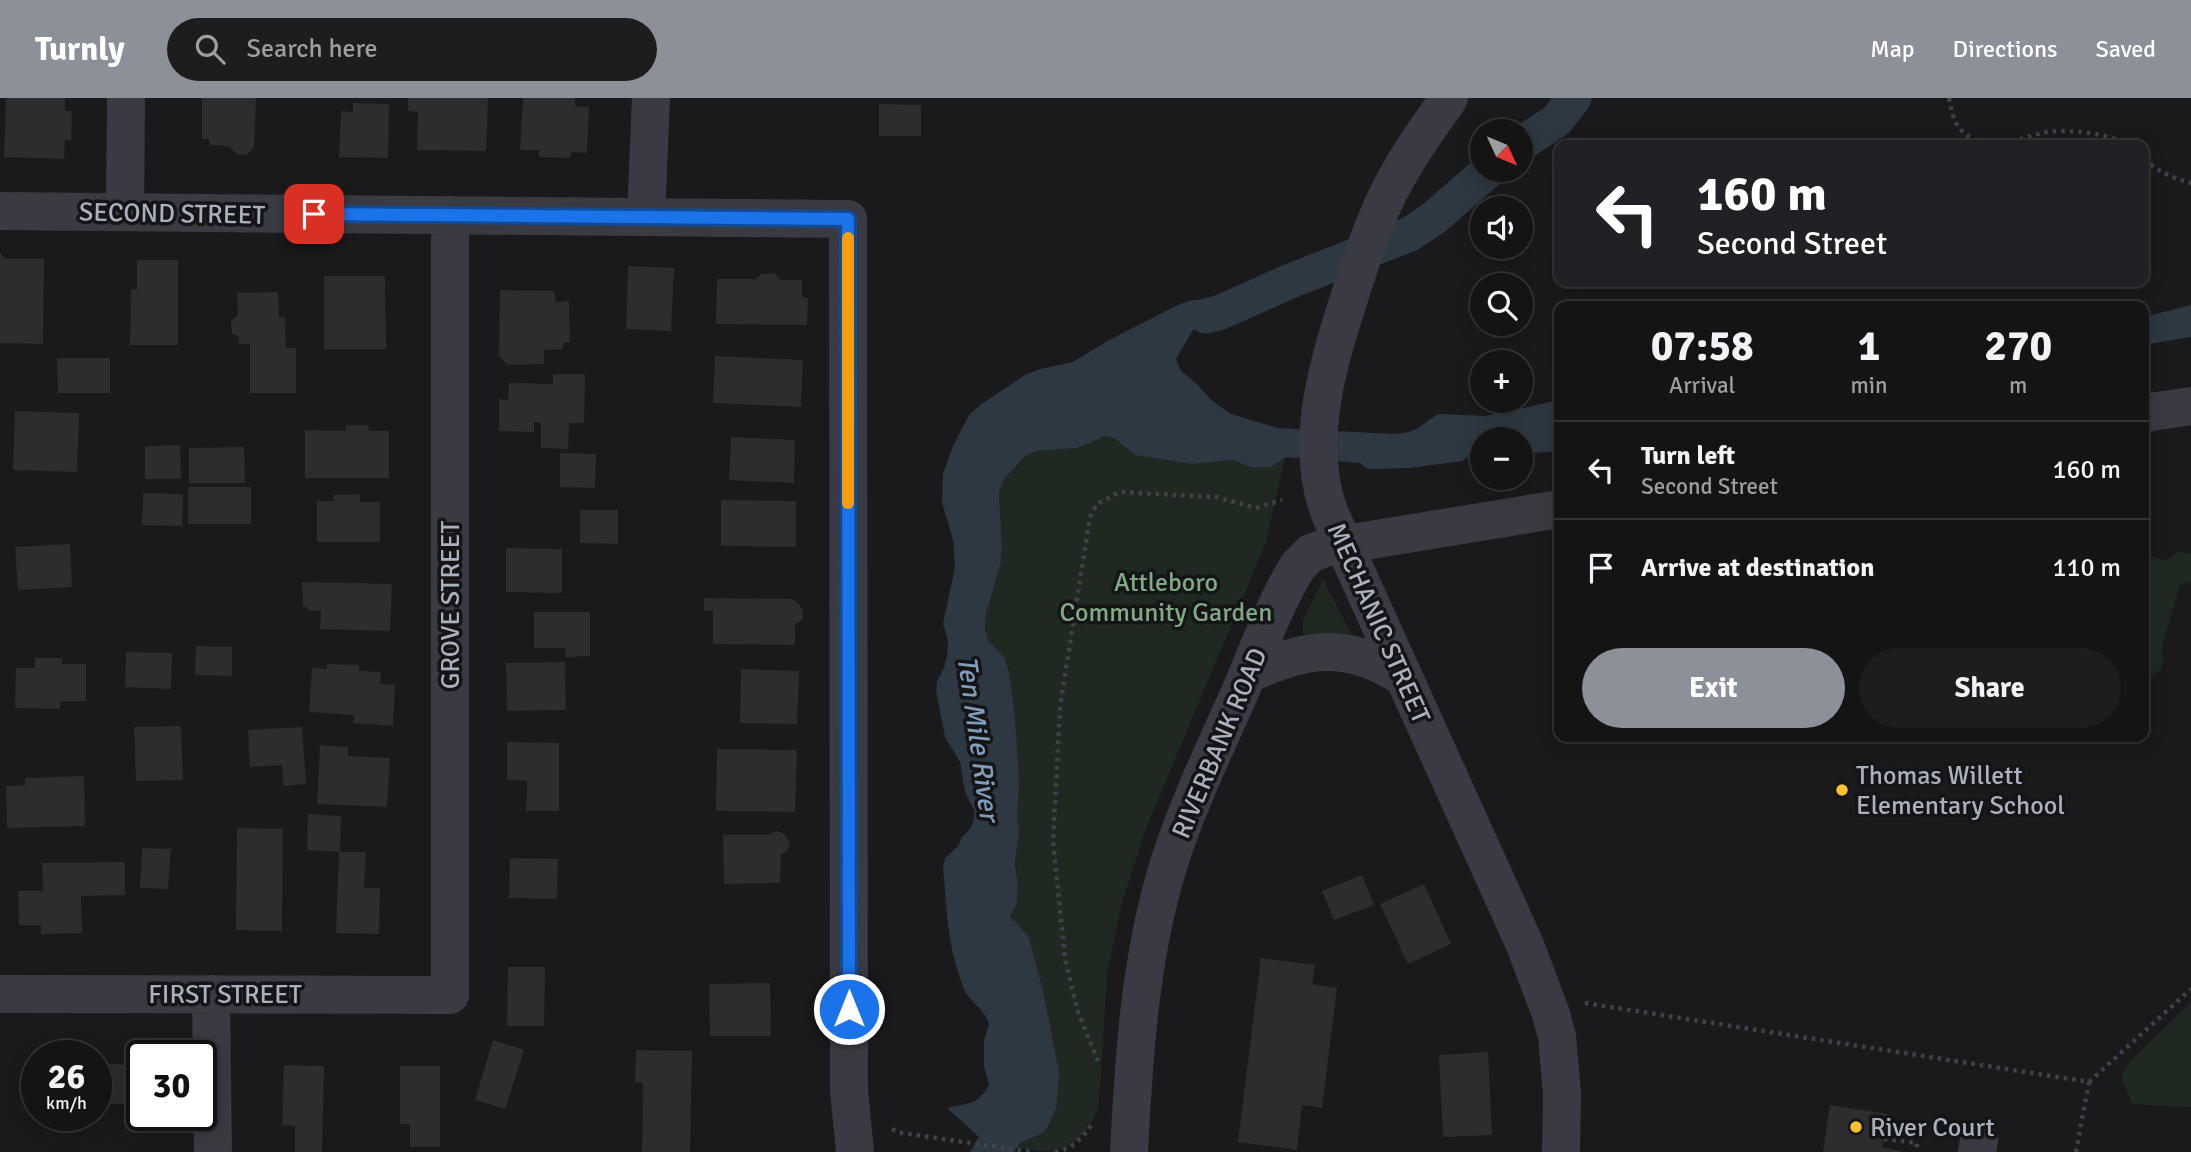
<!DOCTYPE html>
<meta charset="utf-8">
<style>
:root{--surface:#141415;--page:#1d1d1e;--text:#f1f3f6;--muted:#9d9ea0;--line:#333334;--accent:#8c9099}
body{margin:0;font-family:Signika,sans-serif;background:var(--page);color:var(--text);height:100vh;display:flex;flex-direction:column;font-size:26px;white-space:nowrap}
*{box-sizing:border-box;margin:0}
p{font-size:23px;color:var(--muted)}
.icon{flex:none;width:38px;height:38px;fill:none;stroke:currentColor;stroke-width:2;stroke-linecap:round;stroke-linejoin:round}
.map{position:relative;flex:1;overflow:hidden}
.details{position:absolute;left:1554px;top:203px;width:595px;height:441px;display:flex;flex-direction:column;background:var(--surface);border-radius:14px;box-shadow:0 4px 18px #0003,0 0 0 2px var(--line)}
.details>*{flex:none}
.hud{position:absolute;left:1554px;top:42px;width:595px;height:147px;border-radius:14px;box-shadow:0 4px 18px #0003,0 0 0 2px var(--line);background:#202124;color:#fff;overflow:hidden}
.needle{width:46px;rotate:134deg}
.tools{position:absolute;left:1470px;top:21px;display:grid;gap:14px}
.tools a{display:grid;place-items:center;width:63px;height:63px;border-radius:50%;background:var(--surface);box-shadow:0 4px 18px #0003,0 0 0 2px var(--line);font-size:35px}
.speed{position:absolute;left:21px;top:942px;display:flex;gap:14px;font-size:35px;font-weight:700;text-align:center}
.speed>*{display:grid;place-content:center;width:91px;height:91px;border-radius:50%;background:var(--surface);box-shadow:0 4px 18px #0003,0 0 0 2px var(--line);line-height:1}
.speed small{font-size:18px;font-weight:400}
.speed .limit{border:4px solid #111;border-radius:10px;background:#fff;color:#111}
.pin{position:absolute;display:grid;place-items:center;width:60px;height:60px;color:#fff;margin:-30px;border-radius:14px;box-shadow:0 4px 10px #0006}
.me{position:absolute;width:77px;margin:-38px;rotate:0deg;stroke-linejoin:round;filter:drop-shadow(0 0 5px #0008)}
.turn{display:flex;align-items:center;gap:24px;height:147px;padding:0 28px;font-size:32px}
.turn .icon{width:91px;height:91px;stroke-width:2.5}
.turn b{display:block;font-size:49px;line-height:60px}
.eta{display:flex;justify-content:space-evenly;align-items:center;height:119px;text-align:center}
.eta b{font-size:42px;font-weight:800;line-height:49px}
.primary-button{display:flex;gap:14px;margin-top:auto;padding:14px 28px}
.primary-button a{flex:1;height:80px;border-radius:42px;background:var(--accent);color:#fff;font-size:28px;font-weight:800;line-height:80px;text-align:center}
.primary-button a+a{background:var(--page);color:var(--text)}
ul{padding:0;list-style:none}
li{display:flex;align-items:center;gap:21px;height:98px;padding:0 28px;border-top:2px solid var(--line)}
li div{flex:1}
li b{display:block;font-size:26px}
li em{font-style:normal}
header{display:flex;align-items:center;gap:42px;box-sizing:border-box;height:98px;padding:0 35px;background:var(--accent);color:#fff}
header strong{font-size:33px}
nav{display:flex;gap:38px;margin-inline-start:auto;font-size:24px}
.search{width:490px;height:63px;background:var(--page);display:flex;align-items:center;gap:18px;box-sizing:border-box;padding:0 24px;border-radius:38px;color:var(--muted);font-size:26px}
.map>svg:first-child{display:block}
</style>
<header>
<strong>Turnly</strong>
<div class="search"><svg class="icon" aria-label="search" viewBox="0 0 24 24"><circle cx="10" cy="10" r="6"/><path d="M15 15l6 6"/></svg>Search here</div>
<nav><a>Map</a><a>Directions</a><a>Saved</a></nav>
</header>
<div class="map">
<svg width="2191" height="1054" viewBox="0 0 2191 1054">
<rect width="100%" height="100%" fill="#1a1a1c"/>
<path fill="#1f2821" d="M1106,338l11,4 18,15 57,9 41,-4 17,7h20l15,-10 -19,85 -121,289 -24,75 -14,68 -8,129c-5,23 -24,46 -49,48 -10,1 -22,-2 -33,-4l3,-4 23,-10 6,-8 8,-19 2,-34 -15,-77 -15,-57 -19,-22c13,-16 5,-38 6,-57 3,-62 -3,-125 -7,-187l-4,-14 -17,-18 -3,-10 1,-16 15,-52 1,-17 -3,-53 5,-13 21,-23 12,-5 40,-3z
M2178,453l13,3v28l-11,3 -19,64 3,10 -4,12 -16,8v-125l22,7z
M1323,481l28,54v4l-46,-2 -2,-2v-13z
M2191,904v105l-59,-3 -11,-27 9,-16z"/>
<path fill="#2e3842" d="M1252,201l-25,22 -27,5 -7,4 -17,29 5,12 16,13 15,17 19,13 47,14 116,6c26,-2 24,-8 44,-20l48,2 73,-16v51l-38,3v-15h-39v13l-12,3 -8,6 -53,7 -37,1 -6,-1 -6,-5 -75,-6 -14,10h-21l-17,-7 -41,4 -57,-9 -18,-15 -11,-4 -29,12 -40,3 -12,5 -21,23 -5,14 3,52 -1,17 -15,52 -1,16 3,10 17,18 4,14 6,46 4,63 -2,38 2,11 -4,33 3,23 -1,17 -7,13 19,21 15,58 15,77 -2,34 -8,19 -6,8 -23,10 -6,9h-44l9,-15 -32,-29c20,-5 32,-3 42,-23l-5,-19v-26l5,-16c-4,-15 -19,-21 -25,-35 -17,-44 -17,-76 -21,-122l2,-9 13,-12 4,-9 8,-8 4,-9v-10l-9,-18 -5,-30 -15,-25 -9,-46 1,-10 7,-13 3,-12 1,-15 -5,-17 12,-57 -2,-27 -11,-38 1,-28 10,-28 16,-31 11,-10 45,-30 15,-6 33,-7 36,-22 71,-36 13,-4z
M2191,207v32l-47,8v-28z"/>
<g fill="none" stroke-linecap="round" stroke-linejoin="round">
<path stroke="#2e3842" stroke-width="35" d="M1521,46l35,-23 18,-23
M1206,218l15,-4 67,-30 122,-48 24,-16 55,-48"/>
</g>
<path fill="#2d2d30" d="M6,0h59v13h7l-1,30 -6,-1 -1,19 -60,-2z
M202,0h54l-2,49 -8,8 -9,-1 -9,-8 -18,-1 -1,-6h-7z
M408,0h80l-2,53 -69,-1 1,-38 -10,-1z
M523,0h52v8l14,1 -2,46 -16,-1 -1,6 -31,-1v-7h-19z
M353,5l36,1 -1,54 -49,-1 2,-46 12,1z
M879,6l42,1v31h-42z
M0,155l6,6h38l-1,85 -43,-1z
M137,162h41v85h-48l1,-56h6z
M628,168l46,2 -3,63 -45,-2z
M774,175l6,7h22v17l6,1 -1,27 -91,-1 1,-45h39l5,-5z
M324,178h61l1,73h-62z
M500,192l54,1 2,11 13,-1 1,41 -7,1v6l-19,1v14l-36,1 -9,-9z
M278,194l1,25h6l1,31h10v45h-46v-49h-11v-7l-7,-4 -1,-12 7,-6 -1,-22z
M715,258l88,4 -2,47 -88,-4z
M57,260h53v35h-52z
M553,276h32l-1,49h-15l-1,26 -27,-1v-25l-7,-1v10l-35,-1v-32l9,1 1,-17 44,1z
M15,313l64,2 -2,59 -64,-2z
M346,327h22l1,6h20v47h-84v-48l41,1z
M731,339l64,3 -1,43 -65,-3z
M180,347l1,34h-36v-33z
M244,349l1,36h-56v-35z
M560,355l36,1 -1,34 -35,-1z
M188,389h63v37h-63z
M143,395l40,1 -1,32 -40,-1z
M360,396v8h20v40h-63v-41h17l-1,-6z
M721,402l75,1v46l-75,-1z
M580,412h38v34l-38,-1z
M70,446l2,43 -54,3 -3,-43z
M506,450l56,1v44l-56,-1z
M302,484l90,2 -2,47 -70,-2 1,-18h-10l-8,-6z
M704,500l89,1 10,10v10l-8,6v20l-82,-1v-33h-9z
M534,514h56v44l-24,1 -1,-9h-31z
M196,548l36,1v29l-37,-1z
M126,554l46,1 -1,36 -46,-2z
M35,560h27v6h24v37h-25l-1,8 -45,-1 1,-40h19z
M565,564l1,48 -59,1 -1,-48z
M327,566l32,1v6l22,1 -1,12 15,1 -2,41 -40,-3 1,-8 -45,-3 3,-44 15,1z
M741,571l58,2 -2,53 -57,-1z
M181,628l2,54 -47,1 -2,-54z
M302,629l4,57 -23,2 -1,-21 -32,2 -2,-37z
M507,644l52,1v68h-33l1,-30 -20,-1z
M320,647l28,2v9l42,2 -3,49 -70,-3z
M717,651l80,1 -2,62 -79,-1z
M84,678l1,50 -78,2 -1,-42 19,-1v-7z
M308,716l33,2 -1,36 -33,-2z
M237,730l46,1 -1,102 -46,-1z
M777,733l8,3 5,11 -4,7 -5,2 -1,29 -56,1 -1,-49h45z
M142,750l29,1 -3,40 -28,-1z
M339,754h27l-2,36h16l-1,46 -43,-1z
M510,760l48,1 -1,40 -48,-1z
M125,764v33l-44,1 1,37 -41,1v-9h-22l-1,-34h25l-1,-28z
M1362,777l12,30 -40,15 -12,-29z
M1424,786l27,60 -43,20 -28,-60z
M1261,860l54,7 -3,19 25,4 -15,120 -20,-3 -5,45 -59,-8z
M508,869h37l-1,59h-37z
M770,885l1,53h-61l-1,-52z
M493,942l31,10 -19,59 -30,-9z
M636,952l56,1 -2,101h-48l1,-69 -8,-1z
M1488,954l4,83 -49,2 -4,-82z
M102,966l40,1v39h-46v-26h6z
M284,967l40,1 -2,86h-27v-26l-13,-1z
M400,968h40v81h-30v-23h-10z
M1830,1007l58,9 -6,33 21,5h-80z"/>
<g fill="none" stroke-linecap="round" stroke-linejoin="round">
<path stroke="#404249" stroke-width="4.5" stroke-dasharray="3.5 5" stroke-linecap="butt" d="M1949,0c5,29 10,36 38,47
M1995,47c17,-2 31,-8 47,-12 23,-5 67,0 86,12
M2144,61c14,13 29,19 47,24
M1585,905l504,79 -13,70
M1098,963l-20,-49 -13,-53 -12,-118 7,-134 30,-190 7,-13 23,-12 96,5 40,11 26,-8
M2089,984l102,-93
M892,1031l10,4 131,19
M1884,1041l33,4 -1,9
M1055,1054c19,-4 27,-14 38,-29"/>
<path stroke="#3a3b42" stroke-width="38" d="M1449,0c-21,30 -43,60 -60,94 -15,30 -26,62 -36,94 -23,71 -51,155 -23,228l195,431 26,69 6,23 5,57 -1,58
M0,113l848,8 1,872 6,61
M125,114l1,-114
M646,119l5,-119
M2144,315l47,-7
M1247,577c58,-28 100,-34 156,2
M0,896l450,1v-780
M211,896l2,158
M1129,1054c5,-98 11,-195 40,-289 19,-59 46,-115 71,-171 18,-42 34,-87 58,-126l13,-13 17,-6 231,-38
M1977,1054l2,-12"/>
</g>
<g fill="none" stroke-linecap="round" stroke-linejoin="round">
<g stroke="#114b97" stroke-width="18">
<path id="route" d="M314,116l534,5 1,790"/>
</g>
<use href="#route" stroke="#1a73e8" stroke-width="12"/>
<path stroke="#f59e0b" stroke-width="12" d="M848,140v265"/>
</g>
<g fill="#ffc130" stroke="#151517" stroke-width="2.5">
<circle cx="1842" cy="692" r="7"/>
<circle cx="1856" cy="1029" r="7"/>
</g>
<g text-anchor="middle" stroke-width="7" stroke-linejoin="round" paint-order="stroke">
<g font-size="26" fill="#abb0bd" stroke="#151517">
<text transform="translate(172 115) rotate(1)" y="9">SECOND STREET</text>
<text transform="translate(450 507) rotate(-90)" y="9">GROVE STREET</text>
<text transform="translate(1379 525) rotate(66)" y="9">MECHANIC STREET</text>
<text transform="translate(1219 645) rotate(-67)" y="9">RIVERBANK ROAD</text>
<text x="225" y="905">FIRST STREET</text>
</g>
<g font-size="26" fill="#81a985" stroke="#151517">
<text x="1166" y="493">Attleboro<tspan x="1166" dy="30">Community Garden</tspan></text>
</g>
<g font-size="26" fill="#abb0bd" stroke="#151517" text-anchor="start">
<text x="1856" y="686">Thomas Willett<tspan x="1856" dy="30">Elementary School</tspan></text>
<text x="1870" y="1038">River Court</text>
</g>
<g font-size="28" font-style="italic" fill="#819db9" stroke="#151517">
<text transform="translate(979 640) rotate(82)" y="10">Ten Mile River</text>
</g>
</g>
</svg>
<div class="tools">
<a><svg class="needle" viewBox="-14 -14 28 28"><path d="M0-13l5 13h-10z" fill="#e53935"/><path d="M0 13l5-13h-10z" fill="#9d9ea0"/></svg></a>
<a><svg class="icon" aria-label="sound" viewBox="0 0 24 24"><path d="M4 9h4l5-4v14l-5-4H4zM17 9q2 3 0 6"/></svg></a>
<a><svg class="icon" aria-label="search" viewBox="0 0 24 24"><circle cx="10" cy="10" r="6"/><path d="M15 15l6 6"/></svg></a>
<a>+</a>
<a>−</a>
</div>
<div class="speed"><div>26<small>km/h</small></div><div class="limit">30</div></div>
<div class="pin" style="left:314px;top:116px;background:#d93025"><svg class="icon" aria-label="arrive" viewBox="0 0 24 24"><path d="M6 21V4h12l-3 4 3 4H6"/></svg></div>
<svg class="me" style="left:849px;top:911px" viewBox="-20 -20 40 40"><circle r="17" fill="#1a73e8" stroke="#fff" stroke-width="3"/><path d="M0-11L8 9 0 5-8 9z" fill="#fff"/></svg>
<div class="hud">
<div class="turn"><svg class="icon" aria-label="left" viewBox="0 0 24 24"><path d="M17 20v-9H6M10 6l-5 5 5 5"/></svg><div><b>160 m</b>Second Street</div></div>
</div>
<section class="details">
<div class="eta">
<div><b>07:58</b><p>Arrival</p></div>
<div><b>1</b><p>min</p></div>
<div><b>270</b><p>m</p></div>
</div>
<ul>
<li><svg class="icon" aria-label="left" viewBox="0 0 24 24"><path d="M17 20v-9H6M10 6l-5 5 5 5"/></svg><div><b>Turn left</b><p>Second Street</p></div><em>160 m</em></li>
<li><svg class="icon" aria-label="arrive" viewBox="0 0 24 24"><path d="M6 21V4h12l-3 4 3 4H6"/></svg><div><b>Arrive at destination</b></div><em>110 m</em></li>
</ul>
<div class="primary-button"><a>Exit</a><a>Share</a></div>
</section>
</div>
